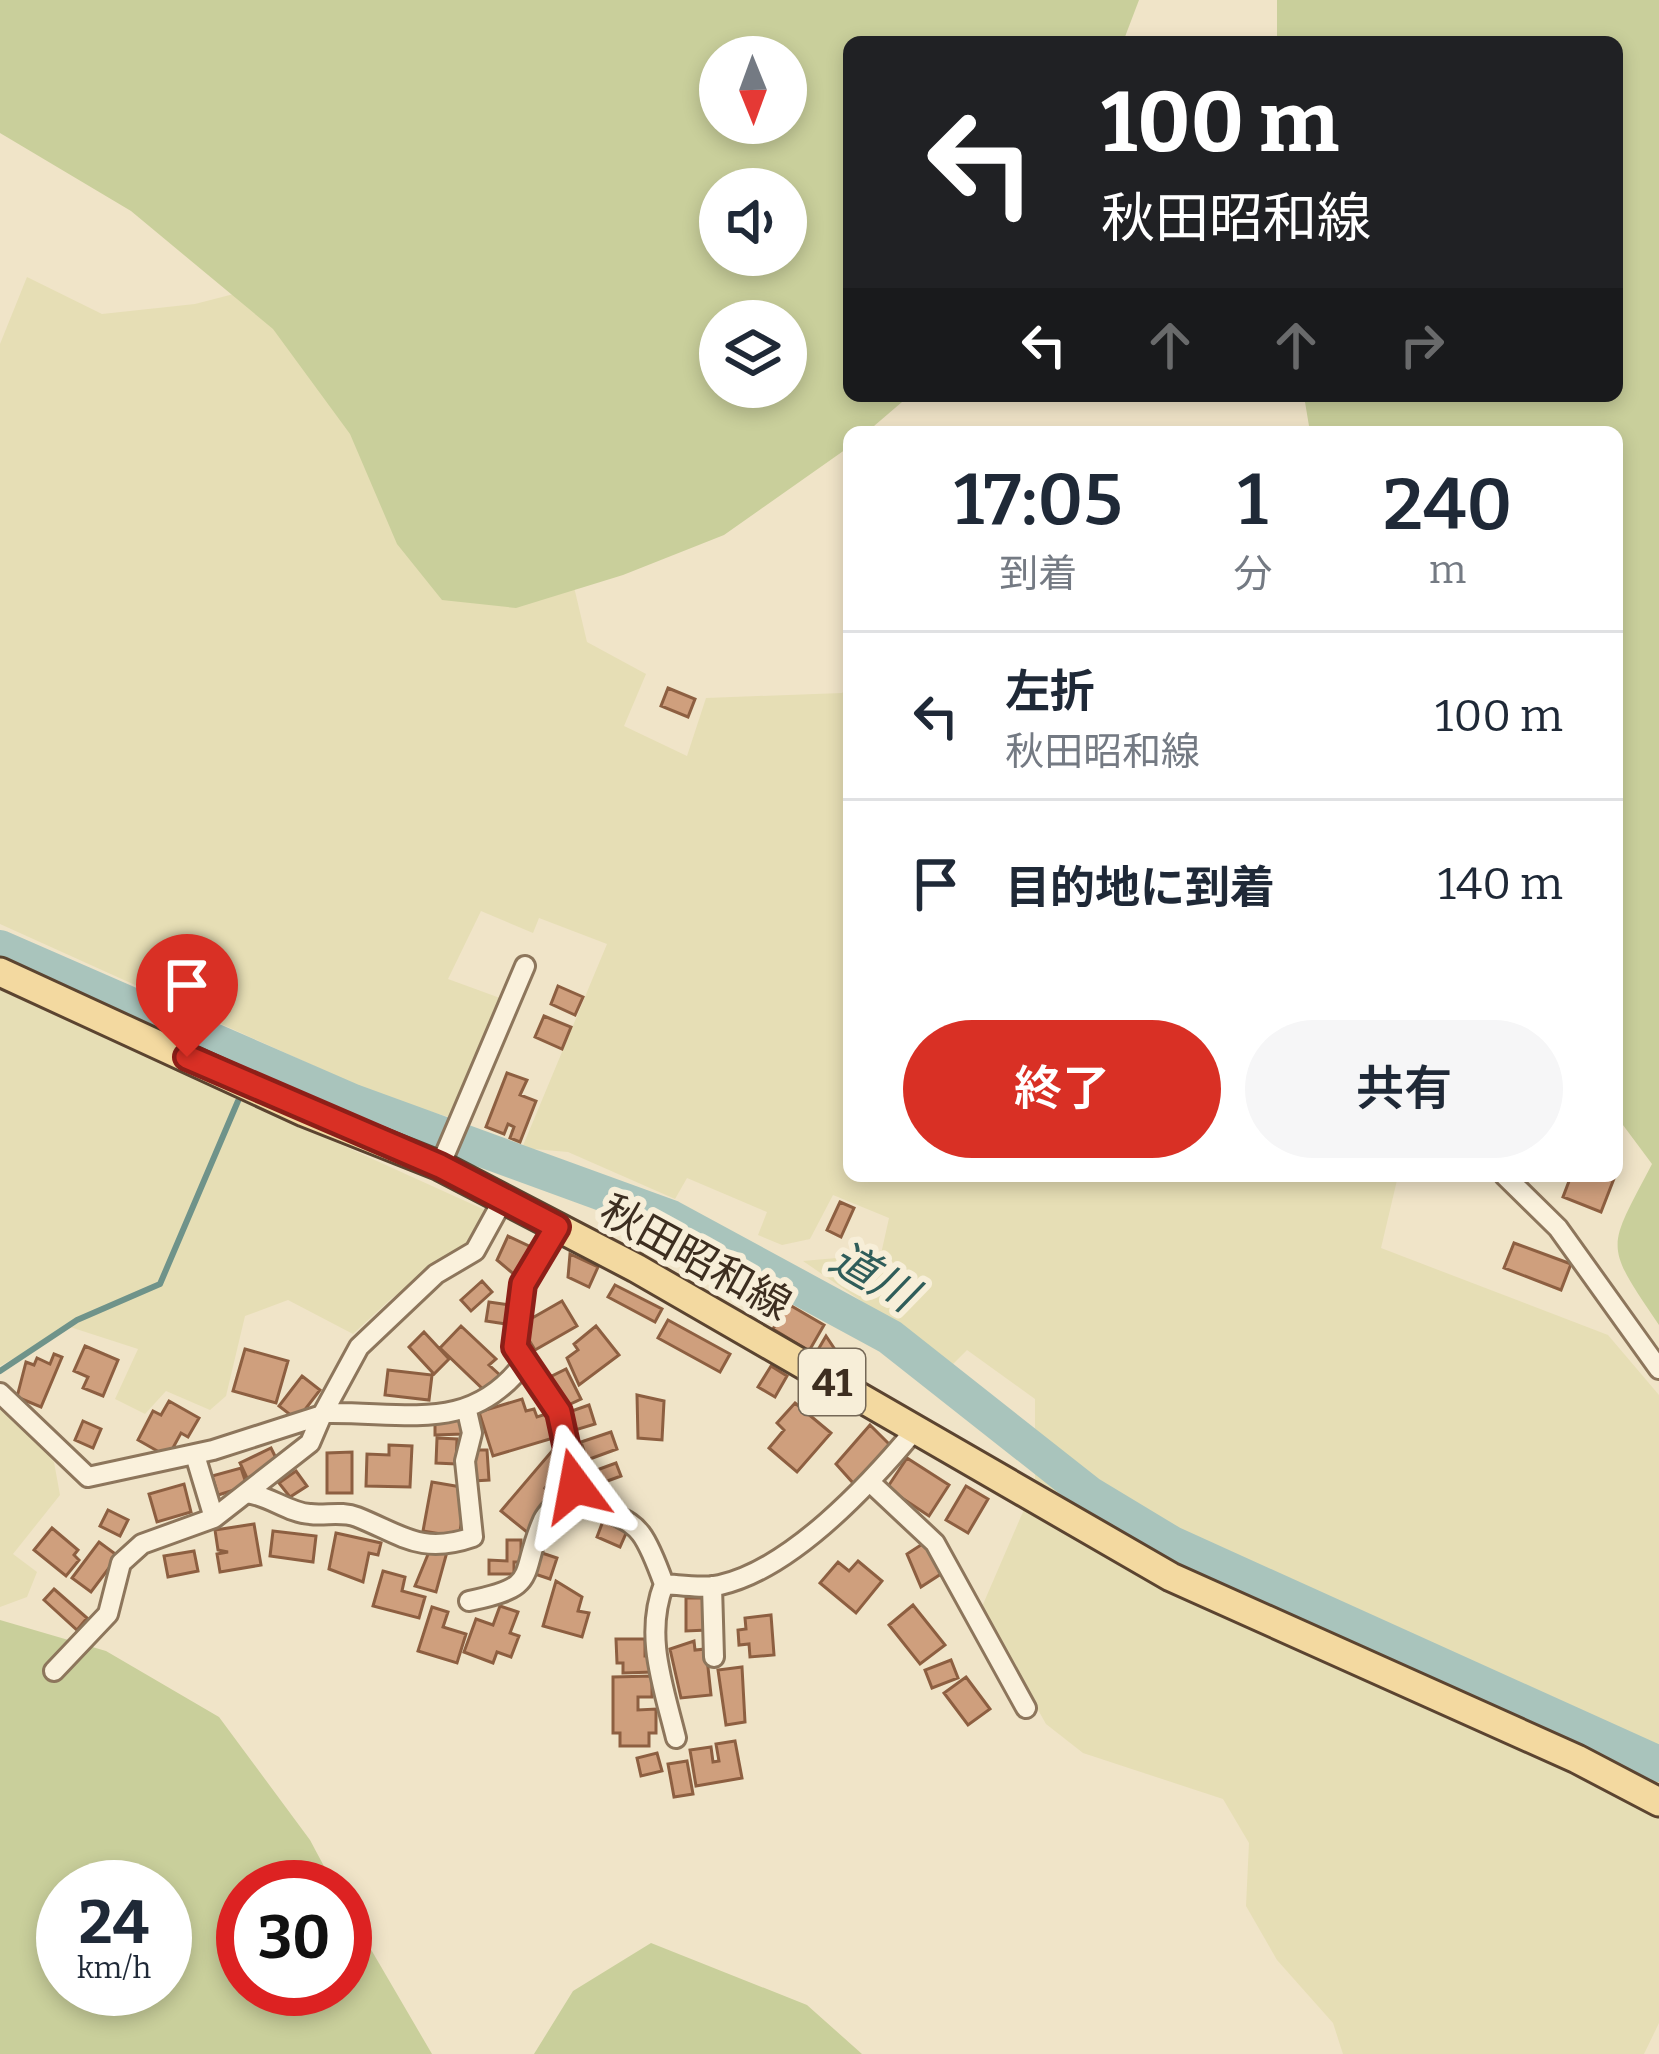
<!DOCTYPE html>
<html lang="ja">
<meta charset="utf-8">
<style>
:root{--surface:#fff;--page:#f6f6f7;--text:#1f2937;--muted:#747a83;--line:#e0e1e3;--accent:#d93025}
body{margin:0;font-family:Bitter,"Noto Sans JP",serif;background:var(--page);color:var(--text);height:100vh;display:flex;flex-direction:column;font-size:45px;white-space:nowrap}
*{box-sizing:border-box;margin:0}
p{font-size:39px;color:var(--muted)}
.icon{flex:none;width:66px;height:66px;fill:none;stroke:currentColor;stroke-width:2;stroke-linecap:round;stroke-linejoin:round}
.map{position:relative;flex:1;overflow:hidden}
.details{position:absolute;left:843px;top:426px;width:780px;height:756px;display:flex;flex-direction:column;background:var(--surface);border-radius:18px;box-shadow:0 6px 18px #0003}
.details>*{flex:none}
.guide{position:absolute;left:843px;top:36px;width:780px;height:366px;border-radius:18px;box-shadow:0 6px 18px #0003;background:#202124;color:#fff;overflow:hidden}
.needle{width:78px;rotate:179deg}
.buttons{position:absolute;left:699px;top:36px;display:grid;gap:24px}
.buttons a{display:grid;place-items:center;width:108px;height:108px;border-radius:50%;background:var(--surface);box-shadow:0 6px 18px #0003;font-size:60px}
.speed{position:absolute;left:36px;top:1860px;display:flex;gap:24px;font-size:60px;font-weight:700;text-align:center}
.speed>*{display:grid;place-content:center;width:156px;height:156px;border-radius:50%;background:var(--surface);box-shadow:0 6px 18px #0003;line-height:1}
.speed small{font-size:30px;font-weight:400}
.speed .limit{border:18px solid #d22;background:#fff;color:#111}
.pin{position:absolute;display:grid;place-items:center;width:102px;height:102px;color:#fff;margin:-123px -51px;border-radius:50% 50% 50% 0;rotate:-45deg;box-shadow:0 0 12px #0007}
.pin .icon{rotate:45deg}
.me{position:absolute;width:132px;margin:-66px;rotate:347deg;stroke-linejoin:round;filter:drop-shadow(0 0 9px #0008)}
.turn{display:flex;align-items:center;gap:42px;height:252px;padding:0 60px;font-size:54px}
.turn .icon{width:156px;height:156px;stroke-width:2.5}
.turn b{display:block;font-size:84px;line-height:102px}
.lanes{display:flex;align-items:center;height:114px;padding:0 60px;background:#0003;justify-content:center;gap:60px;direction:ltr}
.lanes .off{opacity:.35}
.eta{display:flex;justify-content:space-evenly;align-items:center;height:204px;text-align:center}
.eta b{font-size:72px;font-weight:600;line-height:84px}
.action{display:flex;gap:24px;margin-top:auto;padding:24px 60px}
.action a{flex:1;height:138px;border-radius:72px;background:var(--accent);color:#fff;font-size:48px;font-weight:600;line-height:138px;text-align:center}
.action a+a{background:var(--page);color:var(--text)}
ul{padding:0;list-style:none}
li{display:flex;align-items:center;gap:36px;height:168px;padding:0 60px;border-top:3px solid var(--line)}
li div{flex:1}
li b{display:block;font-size:45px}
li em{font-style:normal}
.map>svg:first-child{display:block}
</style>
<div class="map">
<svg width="1659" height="2054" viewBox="0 0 1659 2054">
<rect width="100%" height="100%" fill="#f0e4c8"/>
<path fill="#e6deb5" d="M322,271l239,261 26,110 59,32 -22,52 63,30 19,-58 136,-5 7,-6v489h549l-17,72 227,87 51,60v628l-15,31h-301l-10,-31 -56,-63 -31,-54 3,-63 -26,-44 -140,-46 -37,-29 -65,-115 54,-125v-85l-68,-49 -14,14 -150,-103 78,-7 8,-36 -56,-23 -23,44 -28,6 -24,-10 9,-23 -80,-34 -12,21 -107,-47 -46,-4 85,-204 -68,-26 -6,15 -52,-22 -33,68 52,19 -48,120 -69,-21 -383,-173v-580l27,-67 75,37 93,-10z
M0,990l485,220 -9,30 -84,58 -39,36 -65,-34 -43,16 -19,80 -16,14 -44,-19 -21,23 -30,-15 23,-50 -68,-22 -70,39z
M0,1402l54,60 6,33 -47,59 24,18 -10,25 -27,10z"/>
<path fill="#c9cf9b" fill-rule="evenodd" d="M0,0h1139l-16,42h-274v354h60l-42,36h-18v15l-125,88 -101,40 -107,33 -74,-8 -45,-56 -47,-110 -77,-105 -142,-118 -131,-78zM720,57h66v66h-66zM720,189h66v66h-66zM720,321h66v66h-66z
M1277,0h382v1325c-56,-83 -52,-74 -7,-161l-35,-47v-685h-307l-6,-36h313v-354h-340z
M0,1620l106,31 113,66 91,123 25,47h-92v102h102v-84l87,149h-432zM63,1887h102v102h-102z
M651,1943l156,62 55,49h-328l39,-63z"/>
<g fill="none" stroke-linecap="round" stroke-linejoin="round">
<path stroke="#6f938a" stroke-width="6" d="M254,1069l5,-9
M0,1371l77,-51 83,-36 78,-183"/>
<path stroke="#a9c4bc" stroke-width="36" d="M0,948l353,154 318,116 219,119 199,157 83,50 487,220"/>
</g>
<path fill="#cf9f7d" stroke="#8d5f41" stroke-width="3" d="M668,688l27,11 -7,18 -27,-11z
M558,986l25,11 -8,18 -24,-11z
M544,1016l27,11 -9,22 -27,-12z
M507,1073l20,7 -7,15 16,6 -16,41 -10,-4 4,-11 -6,-3 -4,10 -18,-7z
M1571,1176h44l-14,36 -38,-15z
M840,1202l14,6 -13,29 -14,-7z
M508,1236l23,11 -15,29 -19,-16z
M1514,1243l57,21 -10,26 -57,-22z
M570,1254l28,13 -9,20 -21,-10z
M482,1281l10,11 -21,19 -10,-11z
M615,1285l47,24 -7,13 -47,-25z
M562,1301l15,25 -42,24 -15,-25z
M489,1302l21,3 -4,19 -20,-3z
M788,1304l36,21 -15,26 -36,-22z
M668,1320l62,34 -10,18 -62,-34z
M461,1326l35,33 -7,6 12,11 -15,16 -46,-44z
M596,1326l23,29 -40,30 -12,-27 11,-8 -4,-6z
M424,1332l25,27 -15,15 -25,-27z
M826,1336l18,27 -4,6 -25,-14z
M85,1346l33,14 -15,36 -20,-8 5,-11 -14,-6z
M245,1349l43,12 -12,42 -43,-12z
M54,1354l8,3 -21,50 -24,-10 9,-35 8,3 3,-7 13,6z
M771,1366l16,10 -12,21 -17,-10z
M566,1369l15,30 -17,8 -14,-30z
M388,1370l44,5 -3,25 -44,-5z
M302,1376l18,14 -23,30 -18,-14z
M637,1395l27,6 -2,39 -24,-2z
M522,1399l4,12 8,-2 3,8 16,-5 7,24 -67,20 -14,-44z
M169,1401l30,17 -11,19 -7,-4 -13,24 -30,-17 15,-29 8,4z
M795,1403l36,30 -34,39 -28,-24 15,-18 -7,-7z
M589,1405l6,19 -23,7 -6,-18z
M463,1416v18l-28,1v-18z
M83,1421l18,8 -8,19 -18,-8z
M870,1425l23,23 -39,36 -18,-20z
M611,1432l6,17 -30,11 -6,-18z
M437,1438l20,1 -1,25 -20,-1z
M389,1445l23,1 -2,41 -44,-1 1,-32 22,1z
M271,1448l8,16 -32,14 -7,-15z
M473,1450h14l2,30 -15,1z
M552,1451l14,12 -21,25 12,10 -29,35 -27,-22z
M352,1452v41h-25v-40z
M907,1458l42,27 -20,31 -42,-28z
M616,1463l5,13 -30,11 -5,-13z
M241,1468l6,18 -29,9 -6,-19z
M296,1471l11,15 -17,11 -11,-14z
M432,1482l35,6 -8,49 -36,-6z
M184,1484l7,28 -34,10 -8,-28z
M966,1486l22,13 -20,34 -22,-13z
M108,1510l20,10 -8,16 -20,-10z
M603,1521l24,10 -7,16 -23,-10z
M254,1524l7,41 -41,7 -3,-18 11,-2 -10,-2 -3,-20z
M52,1528l26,22 -4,5 5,5 -13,16 -32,-26z
M273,1531l43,5 -3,26 -43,-6z
M336,1533l45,10 -3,12 -9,-2 -6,29 -34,-13z
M507,1540h14v22h-7v12h-25v-14l18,1z
M99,1542l19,14 -27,36 -19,-14z
M924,1543l20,29 -23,15 -14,-33z
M431,1547l16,5 -11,40 -21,-6z
M194,1551l4,20 -30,6 -4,-21z
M542,1553l15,5 -7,21 -15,-5z
M858,1561l24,20 -26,32 -36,-30 18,-21 11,9z
M383,1571l22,6 -3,14 23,6 -6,21 -46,-12z
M556,1581l26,16 -4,14 11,2 -7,24 -39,-11z
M54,1589l33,29 -10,12 -33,-30z
M686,1598h21v32l-21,1z
M913,1605l32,40 -25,19 -31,-39z
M500,1606l18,6 -8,21 9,3 -8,21 -14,-5 -4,11 -29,-11 12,-33 17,6z
M432,1607l16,5 -5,15 23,7 -9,29 -39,-12z
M771,1615l3,40 -24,2 -1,-13 -10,1 -1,-15 8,-1 -1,-11z
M616,1639h29v17h9v16l-31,1v-10h-6z
M694,1641l1,9 11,-1 5,46 -30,3 -11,-49z
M951,1660l7,18 -26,10 -7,-18z
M742,1667l3,55 -19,3 -8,-55z
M652,1676v21h-14v13l18,-1v24h-7v13h-29v-13h-7v-56z
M966,1677l24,32 -22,16 -24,-32z
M735,1741l7,37 -46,8 -6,-36 21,-3 2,15 6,-1 -3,-17z
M657,1753l5,18 -21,5 -4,-18z
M687,1761l6,33 -19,3 -6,-33z"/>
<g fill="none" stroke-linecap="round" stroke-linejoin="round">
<g stroke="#8d765c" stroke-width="24">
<path id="minor" d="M440,1166l85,-200
M1505,1176l53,52 101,141
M557,1227l-34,57 -8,63 44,65 18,80c58,41 59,15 87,92 17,1 39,5 56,1 71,-16 149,-100 194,-154
M0,1393l88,84 125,-27 109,-35 37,-68 77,-73 39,-23 28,-51
M324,1413c81,-2 146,22 200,-50
M195,1455l19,63
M871,1483l64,60 91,165
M247,1493c23,3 42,20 63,21 15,2 32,-3 47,3 45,18 64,38 116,20l-8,-76 7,-28 -5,-22
M664,1584c-20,51 -1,101 12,154
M712,1586l2,71
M469,1601c73,-15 49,-24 74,-81 6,-12 22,-24 32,-34
M54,1671l54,-57 13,-51 21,-19 72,-26 96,-75 12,-28"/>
</g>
<g stroke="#5b4430" stroke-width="33">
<path id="primary" d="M0,972l304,140 136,54 196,102 535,309 406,182 82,43"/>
</g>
<use href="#minor" stroke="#faf1dc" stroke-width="18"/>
<use href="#primary" stroke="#f3d9a0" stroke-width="27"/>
</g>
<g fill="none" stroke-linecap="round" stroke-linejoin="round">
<g stroke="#8d1f18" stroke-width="30">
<path id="route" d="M187,1057l253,109 117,61 -34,57 -8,63 44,65 16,74"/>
</g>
<use href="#route" stroke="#d93025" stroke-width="21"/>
</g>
<g text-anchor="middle" stroke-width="12" stroke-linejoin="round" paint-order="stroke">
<rect fill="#f7eed8" stroke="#756857" stroke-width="3" x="799" y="1349" width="66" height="66" rx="9"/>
<g font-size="39" font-weight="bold" fill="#3d2e20">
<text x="832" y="1396">41</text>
</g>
<g font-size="42" fill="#3d2e20" stroke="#f7eed8">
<text transform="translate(696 1257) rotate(29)" y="15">秋田昭和線</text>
</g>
<g font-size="45" font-style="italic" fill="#2f5d5a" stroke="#f7eed8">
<text transform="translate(874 1276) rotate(30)" y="16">道川</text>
</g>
</g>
</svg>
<div class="buttons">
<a><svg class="needle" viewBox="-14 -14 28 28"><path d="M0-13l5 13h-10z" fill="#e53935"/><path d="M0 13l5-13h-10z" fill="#747a83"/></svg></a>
<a><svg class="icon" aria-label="sound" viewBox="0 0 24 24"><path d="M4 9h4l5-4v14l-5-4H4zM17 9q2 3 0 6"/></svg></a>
<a><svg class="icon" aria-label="layers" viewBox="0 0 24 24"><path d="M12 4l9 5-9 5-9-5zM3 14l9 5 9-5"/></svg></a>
</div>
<div class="speed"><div>24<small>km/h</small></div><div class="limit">30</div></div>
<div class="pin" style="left:187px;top:1057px;background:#d93025"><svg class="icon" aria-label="arrive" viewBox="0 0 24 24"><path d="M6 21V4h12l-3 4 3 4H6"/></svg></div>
<svg class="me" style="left:575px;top:1486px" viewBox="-20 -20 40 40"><path d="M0-17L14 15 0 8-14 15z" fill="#d93025" stroke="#fff" stroke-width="4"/></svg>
<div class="guide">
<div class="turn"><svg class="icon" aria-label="left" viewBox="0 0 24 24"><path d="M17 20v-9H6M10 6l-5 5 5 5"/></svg><div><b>100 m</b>秋田昭和線</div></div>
<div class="lanes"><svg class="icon" aria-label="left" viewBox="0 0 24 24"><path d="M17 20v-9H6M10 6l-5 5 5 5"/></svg><svg class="icon off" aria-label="ahead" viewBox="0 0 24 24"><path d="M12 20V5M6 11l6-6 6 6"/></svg><svg class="icon off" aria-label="ahead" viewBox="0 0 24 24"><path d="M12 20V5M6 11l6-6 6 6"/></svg><svg class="icon off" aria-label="right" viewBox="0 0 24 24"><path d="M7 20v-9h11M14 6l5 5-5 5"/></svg></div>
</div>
<section class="details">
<div class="eta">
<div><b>17:05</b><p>到着</p></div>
<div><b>1</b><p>分</p></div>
<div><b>240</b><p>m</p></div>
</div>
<ul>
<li><svg class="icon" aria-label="left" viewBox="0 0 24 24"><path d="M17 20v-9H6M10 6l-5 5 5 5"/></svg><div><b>左折</b><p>秋田昭和線</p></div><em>100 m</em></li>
<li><svg class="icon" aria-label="arrive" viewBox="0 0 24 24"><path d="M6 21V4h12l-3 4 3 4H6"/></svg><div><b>目的地に到着</b></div><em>140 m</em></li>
</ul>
<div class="action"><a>終了</a><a>共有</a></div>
</section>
</div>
